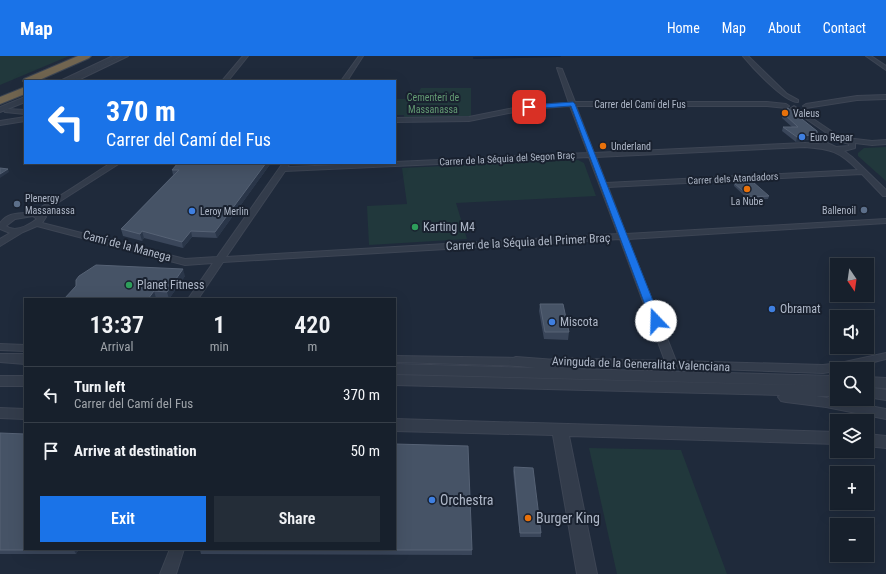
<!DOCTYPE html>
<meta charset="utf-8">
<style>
:root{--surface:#17202c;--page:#242d38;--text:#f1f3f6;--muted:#9ea3a9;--line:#363e48;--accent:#1a73e8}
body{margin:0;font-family:"Roboto Condensed",sans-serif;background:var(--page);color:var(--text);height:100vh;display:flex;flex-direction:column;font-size:15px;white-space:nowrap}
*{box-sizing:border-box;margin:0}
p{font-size:13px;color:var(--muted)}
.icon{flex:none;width:22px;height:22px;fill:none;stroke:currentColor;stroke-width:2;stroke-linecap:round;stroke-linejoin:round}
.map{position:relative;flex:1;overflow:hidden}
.details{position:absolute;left:24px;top:242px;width:372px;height:252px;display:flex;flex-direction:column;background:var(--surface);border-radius:0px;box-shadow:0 4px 16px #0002,0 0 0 1px var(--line)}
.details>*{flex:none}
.banner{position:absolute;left:24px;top:24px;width:372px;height:84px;border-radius:0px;box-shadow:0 4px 16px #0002,0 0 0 1px var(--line);background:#1a73e8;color:#fff;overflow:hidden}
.needle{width:26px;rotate:167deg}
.buttons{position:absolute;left:830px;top:202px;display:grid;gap:8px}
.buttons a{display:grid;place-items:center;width:44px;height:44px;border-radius:0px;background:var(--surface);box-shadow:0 4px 16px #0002,0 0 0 1px var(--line);font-size:20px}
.pin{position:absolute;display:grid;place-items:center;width:34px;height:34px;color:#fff;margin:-17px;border-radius:8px;box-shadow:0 2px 6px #0006}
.me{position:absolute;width:44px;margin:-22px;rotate:339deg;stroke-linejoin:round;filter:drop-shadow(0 0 3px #0008)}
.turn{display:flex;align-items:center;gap:14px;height:84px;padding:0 16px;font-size:18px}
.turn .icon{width:52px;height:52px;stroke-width:2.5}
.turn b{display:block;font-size:28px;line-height:34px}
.eta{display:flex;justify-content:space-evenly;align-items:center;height:68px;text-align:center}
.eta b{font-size:24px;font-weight:600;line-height:28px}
.cta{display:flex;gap:8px;margin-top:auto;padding:8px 16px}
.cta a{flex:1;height:46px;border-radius:0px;background:var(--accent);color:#fff;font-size:16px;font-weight:600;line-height:46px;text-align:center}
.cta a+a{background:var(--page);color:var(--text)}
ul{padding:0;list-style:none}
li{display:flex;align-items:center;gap:12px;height:56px;padding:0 16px;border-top:1px solid var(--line)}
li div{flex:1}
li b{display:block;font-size:15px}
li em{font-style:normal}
header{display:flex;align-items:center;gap:24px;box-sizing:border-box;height:56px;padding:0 20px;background:var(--accent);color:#fff}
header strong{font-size:19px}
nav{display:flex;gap:22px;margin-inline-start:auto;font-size:14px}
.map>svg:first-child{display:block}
</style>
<header>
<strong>Map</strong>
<nav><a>Home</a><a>Map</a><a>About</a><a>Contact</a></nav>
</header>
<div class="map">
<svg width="886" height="518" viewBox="0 0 886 518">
<rect width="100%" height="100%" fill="#1f2a3b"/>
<path fill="#21383c" d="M0,0h69l-69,29z
M421,32h50v28l-67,1v-2h-9v-16h20z
M886,91v34l-28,-25v-3l6,-5z
M578,104l6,3 12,33 -140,7 11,36 -98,6 -2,-39 40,-2 -5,-36z
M589,392l92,2 46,124h-110z"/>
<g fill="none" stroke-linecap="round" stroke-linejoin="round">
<path stroke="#132138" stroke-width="2" d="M474,2l86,-2"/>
<g stroke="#3d4554" stroke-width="2">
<path id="minor" d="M122,0h6l-52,25h-7z
M243,0h5l-20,25h-6z
M359,0h4l-16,25h-6z
M743,0h5l39,38 11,6v2c-13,1 -46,-35 -55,-46z
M866,0h5l15,10v4z
M557,12l5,1 13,33h192l19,2 3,2 -3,2 -19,-2h-191l18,47 211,-10 15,1 -3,-3 2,-3 12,-2 -39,-27 -1,-1 3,-2 43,29 1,2 34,4 14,-1v4l-14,1 -17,-2v5l-11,3 8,6 34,33v6h-3l-21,-22 -254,13 18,47 260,-15v4l-258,16 48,122 147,4 17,-2 46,-10v6l-40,10h-9v2l-14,2 -271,-10 -1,-2 1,-2 4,-1 109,3 -45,-122 -397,23 -25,37h-10l25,-36 -28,2 -148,-39 -14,6 -23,14v-7l10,-6 -10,-4v-6c11,-14 23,-7 34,-12 25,-13 53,-33 77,-48h9l-80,51 6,3 -4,6 143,36 32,-2 66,-94h6l-1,4 107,-4v-1l193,-9 -18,-47 -41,3 -60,12 -74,1v-4l74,-1 60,-12 40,-2zM826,84l13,1 10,3v2l-13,1 -13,-6zM805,91c26,2 34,4 53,23l-252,13 -10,-26zM589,101l29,77 -392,23 59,-86zM33,160l4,3c-8,6 -22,14 -31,7l9,-7z
M886,39v4l-29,1 -51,8 -3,-2 3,-2 51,-8z
M7,53l18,1v4l-20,-2 -1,-1z
M25,61v4l-25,4v-4z
M0,288l25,1v6l-25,-1z
M395,300l127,2 4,2 1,2 -1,2 -4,2 -127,-4z
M170,493h14l-8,25h-16z"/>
</g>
<g stroke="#3d4554" stroke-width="2">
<path id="tertiary" d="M113,0h8l-51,25h-10z
M25,41v5l-25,10v-5z
M0,298h25v10l-25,-2z
M516,301l53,4 5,2 2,3 -2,3 263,7v10l-442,-12v-10l141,4 -25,-3 -2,-3 2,-3z
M395,319l442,11v10h-21l70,13v10l-60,-12 -40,-5 -5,-1 -3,-4 2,-2 -385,-10z
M0,320h25v10h-25z
M867,321l19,1v10l-19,-1z
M867,331l19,3v10l-19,-3z
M0,352l25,1v10l-25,-1z
M395,363l442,13v12l-268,-8 28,138h-20l-24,-139 -158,-4z
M867,378l19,2v12l-19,-2z"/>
</g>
<g stroke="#3b4452" stroke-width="2">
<path id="motorway" d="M78,0h13l-2,2 -52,23h-12v2l-2,-2 1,-2z
M25,31v7l-25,10v-7z"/>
</g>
<use href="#minor" fill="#333c4b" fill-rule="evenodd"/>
<use href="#tertiary" fill="#333c4b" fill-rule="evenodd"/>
<use href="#motorway" fill="#716550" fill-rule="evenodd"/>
</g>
<path fill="#3a465a" d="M783,57l33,25 -20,4 -14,-11 1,-4h9l-10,-9z
M178,107h93l-54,75 -25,-1 -9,11 -39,-10 -2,3 -19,-5 -2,-7 52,-54 -1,-5z
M734,127l35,13 -1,3 -19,1 -15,-14z
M185,220l-16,23 -13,-1 -80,-12z
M540,248l29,28 -1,8 -24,-1 -5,-28z
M0,377l79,116 -3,5h-76z
M514,411l27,66v4h-21l-7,-66z
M200,494h272v5l-271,-1z"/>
<path fill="#2a3649" d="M817,78l-1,4 -20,4 1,-5z
M266,107h5l-54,75 -2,-6z
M8,113l1,3 -9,6v-4z
M142,175l2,7 -2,3 -2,-7z
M191,175l1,6 -9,11 -1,-6z
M183,213l2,7 -16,23 -2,-7z
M154,235l2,7 -1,1h-7z
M75,493h4l-3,5 -2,-4z"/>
<path fill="#465366" stroke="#566275" d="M788,52l29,23v3l-20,3 -14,-10h15l-15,-14z
M178,107h88l-51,69 -24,-1 -9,11 -40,-11 -2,3 -19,-5 58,-59h-7z
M0,112l8,1 -8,5z
M753,126l16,14 -19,1 -16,-14z
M96,209l87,4 -16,23 -13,-1 -6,8h-84l12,-13v-6l3,-4z
M540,248h23l6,28h-24z
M0,377l25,1v115h50l-1,1h-74z
M395,388l73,2 4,104h-272l195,-1z
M514,411l19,1 8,65h-21z"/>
<path fill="#1a73e8" stroke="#114b97" d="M573,46l2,2 86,217 -2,2 -3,1 -5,-3 -80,-215 -42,3 -3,-2 3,-2z"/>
<g fill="#e8710a" stroke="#19212f" stroke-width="1.5">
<circle cx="785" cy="57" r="4"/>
<circle cx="603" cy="90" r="4"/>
<circle cx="747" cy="133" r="4"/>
<circle cx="528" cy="462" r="4"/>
</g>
<g fill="#3f7fe0" stroke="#19212f" stroke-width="1.5">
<circle cx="802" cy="81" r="4"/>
<circle cx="192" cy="155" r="4"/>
<circle cx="772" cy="253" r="4"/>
<circle cx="552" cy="266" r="4"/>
<circle cx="432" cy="444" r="4"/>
</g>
<g fill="#5c6f8a" stroke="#19212f" stroke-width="1.5">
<circle cx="17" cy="148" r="4"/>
<circle cx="864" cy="154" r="4"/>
</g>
<g fill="#2e9e5b" stroke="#19212f" stroke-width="1.5">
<circle cx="415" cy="171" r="4"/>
<circle cx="129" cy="229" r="4"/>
</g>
<g text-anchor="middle" stroke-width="4" stroke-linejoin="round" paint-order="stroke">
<g font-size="10" fill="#639a72" stroke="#19212f">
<text x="433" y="45">Cementeri de<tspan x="433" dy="12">Massanassa</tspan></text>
</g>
<g font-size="10" fill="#aeb7c7" stroke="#19212f">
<text x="640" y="52">Carrer del Camí del Fus</text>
<text transform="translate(507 102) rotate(-3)" y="4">Carrer de la Séquia del Segon Braç</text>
<text transform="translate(733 122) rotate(-3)" y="4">Carrer dels Atandadors</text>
</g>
<g font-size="10" fill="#aeb7c7" stroke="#19212f" text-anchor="start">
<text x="793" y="61">Valeus</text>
<text x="810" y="85">Euro Repar</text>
<text x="611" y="94">Underland</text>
<text x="25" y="146">Plenergy<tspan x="25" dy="12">Massanassa</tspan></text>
<text x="747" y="149" text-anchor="middle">La Nube</text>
<text x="856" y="158" text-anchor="end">Ballenoil</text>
<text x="200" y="159">Leroy Merlin</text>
</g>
<g font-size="12" fill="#aeb7c7" stroke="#19212f" text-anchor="start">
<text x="423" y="175">Karting M4</text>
<text x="137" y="233">Planet Fitness</text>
<text x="780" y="257">Obramat</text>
<text x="560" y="270">Miscota</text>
</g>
<g font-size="12" fill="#aeb7c7" stroke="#19212f">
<text transform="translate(528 186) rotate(-3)" y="4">Carrer de la Séquia del Primer Braç</text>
<text transform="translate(127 190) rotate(15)" y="4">Camí de la Manega</text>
<text transform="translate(641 308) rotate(2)" y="4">Avinguda de la Generalitat Valenciana</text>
</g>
<g font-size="14" fill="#aeb7c7" stroke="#19212f" text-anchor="start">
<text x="440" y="449">Orchestra</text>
<text x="536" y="467">Burger King</text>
</g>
</g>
</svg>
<div class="buttons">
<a><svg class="needle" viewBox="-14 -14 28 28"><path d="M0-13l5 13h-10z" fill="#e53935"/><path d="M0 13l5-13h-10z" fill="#9ea3a9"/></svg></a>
<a><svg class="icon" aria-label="sound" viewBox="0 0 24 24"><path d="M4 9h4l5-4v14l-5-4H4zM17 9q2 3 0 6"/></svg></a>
<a><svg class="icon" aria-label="search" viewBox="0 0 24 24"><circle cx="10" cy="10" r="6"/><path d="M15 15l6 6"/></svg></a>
<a><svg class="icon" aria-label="layers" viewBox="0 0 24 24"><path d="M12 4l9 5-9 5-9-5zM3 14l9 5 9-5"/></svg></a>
<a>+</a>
<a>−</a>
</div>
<div class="pin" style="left:529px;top:51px;background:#d93025"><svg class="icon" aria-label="arrive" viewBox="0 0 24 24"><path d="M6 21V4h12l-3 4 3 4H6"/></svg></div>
<svg class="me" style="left:656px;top:265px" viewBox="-20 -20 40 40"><circle r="19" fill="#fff"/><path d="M0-13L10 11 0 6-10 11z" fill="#1a73e8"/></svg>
<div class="banner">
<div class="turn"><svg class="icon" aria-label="left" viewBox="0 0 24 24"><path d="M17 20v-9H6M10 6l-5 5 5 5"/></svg><div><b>370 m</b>Carrer del Camí del Fus</div></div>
</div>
<section class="details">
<div class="eta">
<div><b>13:37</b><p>Arrival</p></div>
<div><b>1</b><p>min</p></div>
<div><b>420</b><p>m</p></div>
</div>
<ul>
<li><svg class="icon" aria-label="left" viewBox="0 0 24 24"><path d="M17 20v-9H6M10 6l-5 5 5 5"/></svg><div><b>Turn left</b><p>Carrer del Camí del Fus</p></div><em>370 m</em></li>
<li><svg class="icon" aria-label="arrive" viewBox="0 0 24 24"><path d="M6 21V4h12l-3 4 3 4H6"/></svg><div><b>Arrive at destination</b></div><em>50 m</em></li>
</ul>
<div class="cta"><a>Exit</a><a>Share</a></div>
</section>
</div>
